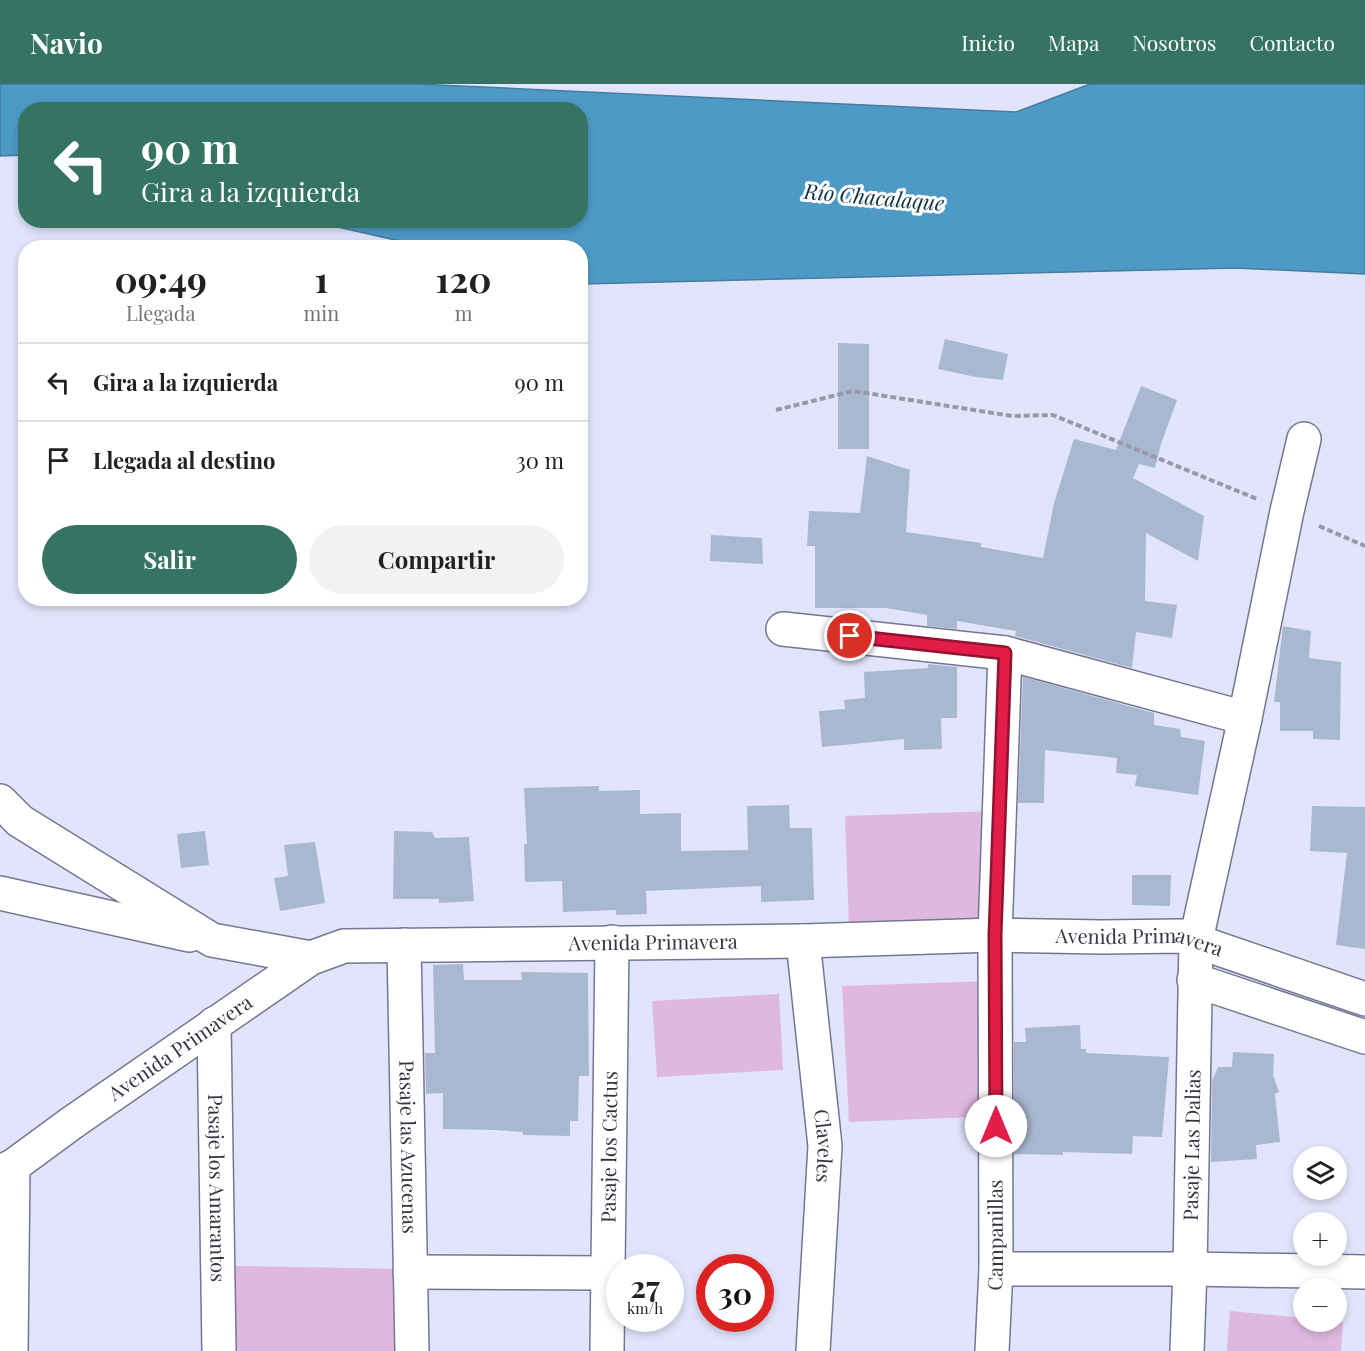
<!DOCTYPE html>
<html lang="es">
<meta charset="utf-8">
<style>
:root{--surface:#fff;--page:#f2f2f2;--text:#202124;--muted:#757577;--line:#e0e0e0;--accent:#357462}
body{margin:0;font-family:"Playfair Display",serif;background:var(--page);color:var(--text);height:100vh;display:flex;flex-direction:column;font-size:22px;white-space:nowrap}
*{box-sizing:border-box;margin:0}
p{font-size:20px;color:var(--muted)}
.icon{flex:none;width:33px;height:33px;fill:none;stroke:currentColor;stroke-width:2;stroke-linecap:round;stroke-linejoin:round}
.map{position:relative;flex:1;overflow:hidden}
.panel{position:absolute;left:18px;top:156px;width:570px;height:366px;display:flex;flex-direction:column;background:var(--surface);border-radius:24px;box-shadow:0 3px 9px #0003}
.panel>*{flex:none}
.banner{position:absolute;left:18px;top:18px;width:570px;height:126px;border-radius:24px;box-shadow:0 3px 9px #0003;background:#357462;color:#fff;overflow:hidden}
.buttons{position:absolute;left:1293px;top:1062px;display:grid;gap:12px}
.buttons a{display:grid;place-items:center;width:54px;height:54px;border-radius:50%;background:var(--surface);box-shadow:0 3px 9px #0003;font-size:30px}
.speed{position:absolute;left:606px;top:1170px;display:flex;gap:12px;font-size:30px;font-weight:700;text-align:center}
.speed>*{display:grid;place-content:center;width:78px;height:78px;border-radius:50%;background:var(--surface);box-shadow:0 3px 9px #0003;line-height:1}
.speed small{font-size:15px;font-weight:400}
.speed .limit{border:9px solid #d22;background:#fff;color:#111}
.pin{position:absolute;display:grid;place-items:center;width:51px;height:51px;color:#fff;margin:-26px;border:3px solid #fff;border-radius:50%;box-shadow:0 2px 6px #0007}
.me{position:absolute;width:66px;margin:-33px;rotate:0deg;stroke-linejoin:round;filter:drop-shadow(0 0 4px #0008)}
.turn{display:flex;align-items:center;gap:21px;height:126px;padding:0 24px;font-size:27px}
.turn .icon{width:78px;height:78px;stroke-width:2.5}
.turn b{display:block;font-size:42px;line-height:51px}
.eta{display:flex;justify-content:space-evenly;align-items:center;height:102px;text-align:center}
.eta b{font-size:36px;font-weight:700;line-height:42px}
.action{display:flex;gap:12px;margin-top:auto;padding:12px 24px}
.action a{flex:1;height:69px;border-radius:36px;background:var(--accent);color:#fff;font-size:24px;font-weight:700;line-height:69px;text-align:center}
.action a+a{background:var(--page);color:var(--text)}
ul{padding:0;list-style:none}
li{display:flex;align-items:center;gap:18px;height:78px;padding:0 24px;border-top:2px solid var(--line)}
li div{flex:1}
li b{display:block;font-size:22px}
li em{font-style:normal}
header{display:flex;align-items:center;gap:36px;box-sizing:border-box;height:84px;padding:0 30px;background:var(--accent);color:#fff}
header strong{font-size:28px}
nav{display:flex;gap:33px;margin-inline-start:auto;font-size:21px}
.map>svg:first-child{display:block}
</style>
<header>
<strong>Navio</strong>
<nav><a>Inicio</a><a>Mapa</a><a>Nosotros</a><a>Contacto</a></nav>
</header>
<div class="map">
<svg width="1365" height="1267" viewBox="0 0 1365 1267">
<rect width="100%" height="100%" fill="#e1e4fb"/>
<path fill="#dfb8e1" d="M993,727l4,110 -148,5 -4,-110z
M990,897l6,135 -147,6 -7,-136z
M779,910l4,76 -126,7 -5,-76z
M235,1182l169,3 -1,82h-168z
M1230,1227l73,7 1,4h39l-2,29h-114z"/>
<path fill="#4e9ac7" stroke="#467c9e" stroke-width="1.5" d="M0,0h417l599,28 74,-28h275v190l-130,-6 -653,16h-2v-36l-154,-1 -115,-26 269,-1v-110h-554l-1,45 -25,1z"/>
<path fill="#a8b8d1" d="M945,255l63,15 -5,26 -27,-3 -38,-8z
M838,259l31,1v105h-31z
M1141,302l36,14 -16,44 -6,24 -16,-4 -6,14 71,38 -6,45 -52,-28 -1,68 32,4 -5,33 -36,-6 -4,36 -117,-32 1,-5 -59,-10v8l-30,-3v-11l-41,-7h-71v-62h-8l2,-35 51,2 7,-57 43,14 -4,62 75,11v4l62,11 11,-55 20,-64 42,11z
M711,451l51,3 1,26 -53,-3z
M1283,542l28,5 -2,27 32,4 -1,78 -27,-1v-8h-33v-29h-6z
M928,580l29,3v51h-16l1,31 -38,1v-11l-82,8 -3,-36 26,-2 -1,-9 21,-2 -1,-26 64,-4z
M1023,593l131,36v12l26,4 1,8 24,4 -7,54 -63,-9 2,-11 -21,-2 1,-15 -72,-8 -1,53h-26z
M599,702v5l41,-1v24l41,-1v38l67,-1 -1,-44 42,-1 1,23h22l2,72 -53,2v-16l-115,5 1,23 -31,1v-5l-53,2 -1,-31 -37,1 -1,-38h3l-3,-56z
M1312,722l53,1v47l-55,-3z
M205,747l4,34 -28,3 -4,-34z
M394,747l38,1 3,6 34,-1 5,64 -35,2v-4h-46z
M315,758l10,61 -45,8 -6,-33 14,-2 -4,-31z
M1347,769l18,1v95l-29,-4z
M1132,791h39l-1,31 -38,-1z
M463,880l1,16h58l-1,-8 67,1 1,103h-10l-1,45h-8v15l-47,-1v-3l-27,-2 -53,-1v-36l-17,1 -1,-41h10l-2,-88z
M1080,941l1,24h5v4l83,4 -7,80 -29,-1 -1,18 -69,-2v3l-49,-1v-112h12l-1,-14z
M1233,968l41,2 -1,21 6,17 -4,2 5,48 -24,3 1,14 -46,3 1,-81 6,-14h14z"/>
<g fill="none" stroke-linecap="round" stroke-linejoin="round">
<g stroke="#747791" stroke-width="36">
<g id="street">
<path d="M783,545l222,24 240,65"/>
<path d="M0,717l20,20 192,119 99,18"/>
<path d="M0,809l189,42"/>
<path id="s1" d="M803,857l22,205 -12,205"/>
<path id="s2" d="M404,861l8,406"/>
<path d="M1194,896l171,57"/>
<path id="s3" d="M214,940l5,327"/>
<path id="s4" d="M0,1088l13,-6 60,-44 238,-164 33,-12 459,-5 192,-6 107,2 79,-1 184,63"/>
<path d="M996,1185h194l175,3"/>
<path d="M410,1188l198,1"/>
<path d="M11,1267l2,-185"/>
<path id="s5" d="M607,1267l5,-409"/>
<path id="s6" d="M992,1267l4,-82 -1,-334 10,-282"/>
<path id="s7" d="M1187,1267l3,-82 6,-329 49,-222 42,-207 17,-72"/>
</g>
</g>
<path stroke="#9799ab" stroke-width="4" stroke-dasharray="6 3" stroke-linecap="butt" d="M776,326l77,-19 159,25 41,-1 204,84
M1319,442l46,20"/>
<use href="#street" stroke="#fff" stroke-width="33"/>
</g>
<g fill="none" stroke-linecap="round" stroke-linejoin="round">
<g stroke="#92132f" stroke-width="15">
<path id="route" d="M850,552l155,17 -10,282 1,191"/>
</g>
<use href="#route" stroke="#e11d48" stroke-width="10"/>
</g>
<g text-anchor="middle" stroke-width="6" stroke-linejoin="round" paint-order="stroke">
<g font-size="20" fill="#343540" stroke="#fff">
<text dy="7" stroke="none"><textPath href="#s4" startOffset="722">Avenida Primavera</textPath></text>
<text dy="7" stroke="none"><textPath href="#s4" startOffset="1209">Avenida Primavera</textPath></text>
<text dy="7" stroke="none"><textPath href="#s4" startOffset="219">Avenida Primavera</textPath></text>
<text dy="7" stroke="none"><textPath href="#s1" startOffset="206">Claveles</textPath></text>
<text dy="7" stroke="none"><textPath href="#s7" startOffset="206">Pasaje Las Dalias</textPath></text>
<text dy="7" stroke="none"><textPath href="#s5" startOffset="204">Pasaje los Cactus</textPath></text>
<text dy="7" stroke="none"><textPath href="#s2" startOffset="202">Pasaje las Azucenas</textPath></text>
<text dy="7" stroke="none"><textPath href="#s3" startOffset="164">Pasaje los Amarantos</textPath></text>
<text dy="7" stroke="none"><textPath href="#s6" startOffset="116">Campanillas</textPath></text>
</g>
<g font-size="21" font-style="italic" fill="#0c2e42" stroke="#fff">
<text transform="translate(874 114) rotate(5)" y="7">Río Chacalaque</text>
</g>
</g>
</svg>
<div class="buttons">
<a><svg class="icon" aria-label="layers" viewBox="0 0 24 24"><path d="M12 4l9 5-9 5-9-5zM3 14l9 5 9-5"/></svg></a>
<a>+</a>
<a>−</a>
</div>
<div class="speed"><div>27<small>km/h</small></div><div class="limit">30</div></div>
<div class="pin" style="left:850px;top:552px;background:#d93025"><svg class="icon" aria-label="arrive" viewBox="0 0 24 24"><path d="M6 21V4h12l-3 4 3 4H6"/></svg></div>
<svg class="me" style="left:996px;top:1042px" viewBox="-20 -20 40 40"><circle r="19" fill="#fff"/><path d="M0-13L10 11 0 6-10 11z" fill="#e11d48"/></svg>
<div class="banner">
<div class="turn"><svg class="icon" aria-label="left" viewBox="0 0 24 24"><path d="M17 20v-9H6M10 6l-5 5 5 5"/></svg><div><b>90 m</b>Gira a la izquierda</div></div>
</div>
<section class="panel">
<div class="eta">
<div><b>09:49</b><p>Llegada</p></div>
<div><b>1</b><p>min</p></div>
<div><b>120</b><p>m</p></div>
</div>
<ul>
<li><svg class="icon" aria-label="left" viewBox="0 0 24 24"><path d="M17 20v-9H6M10 6l-5 5 5 5"/></svg><div><b>Gira a la izquierda</b></div><em>90 m</em></li>
<li><svg class="icon" aria-label="arrive" viewBox="0 0 24 24"><path d="M6 21V4h12l-3 4 3 4H6"/></svg><div><b>Llegada al destino</b></div><em>30 m</em></li>
</ul>
<div class="action"><a>Salir</a><a>Compartir</a></div>
</section>
</div>
